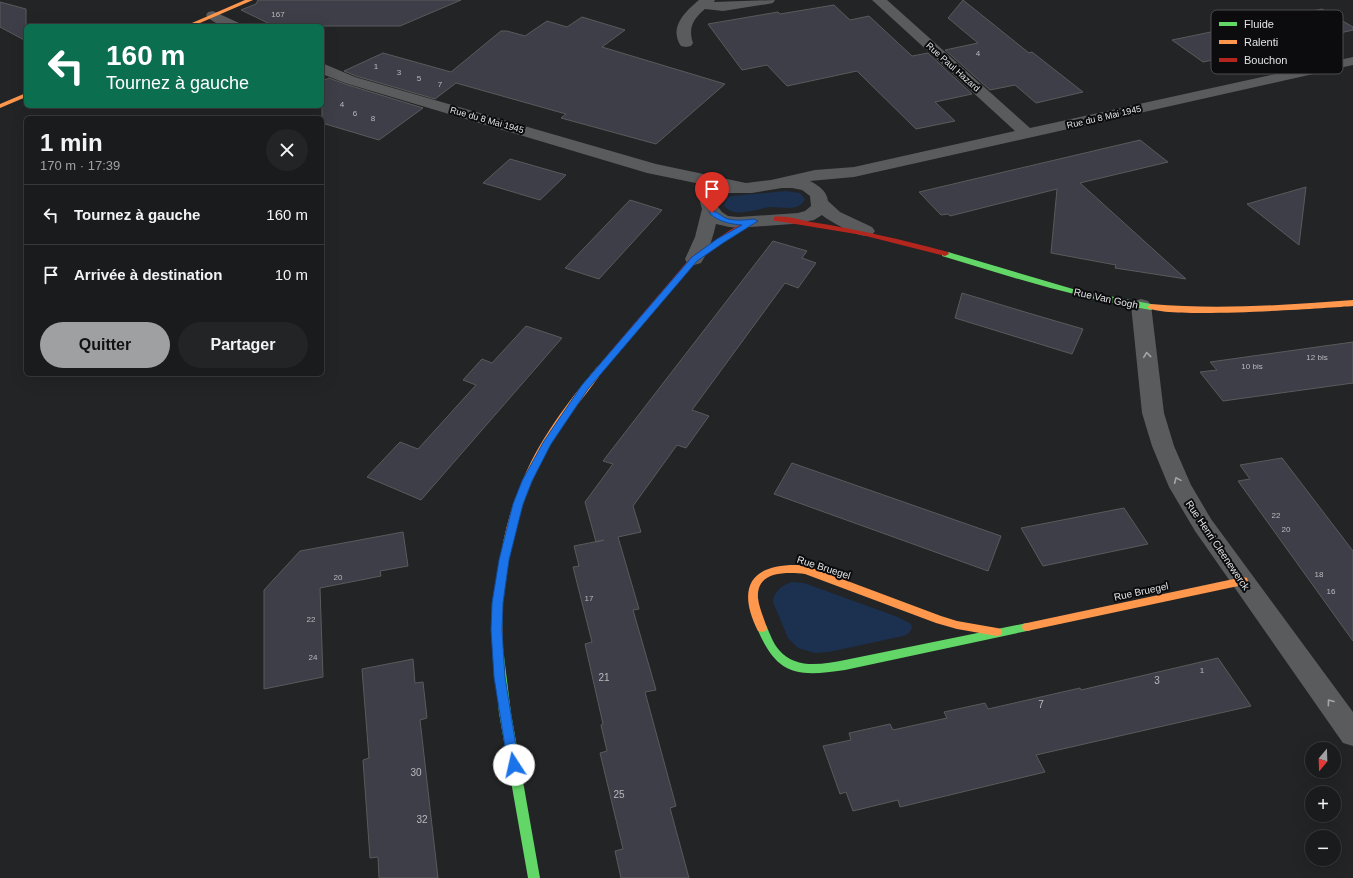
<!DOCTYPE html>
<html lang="fr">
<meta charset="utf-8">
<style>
:root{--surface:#1a1b1c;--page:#232425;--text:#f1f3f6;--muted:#9fa1a3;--line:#38393b;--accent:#9ea0a2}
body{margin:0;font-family:Arial,sans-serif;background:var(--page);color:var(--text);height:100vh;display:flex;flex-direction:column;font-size:15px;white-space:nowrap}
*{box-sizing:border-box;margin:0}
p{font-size:13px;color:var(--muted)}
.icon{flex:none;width:22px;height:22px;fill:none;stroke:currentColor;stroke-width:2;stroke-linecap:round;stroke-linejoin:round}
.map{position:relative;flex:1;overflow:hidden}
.details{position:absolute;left:24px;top:116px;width:300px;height:260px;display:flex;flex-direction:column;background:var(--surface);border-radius:6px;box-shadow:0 4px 16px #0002,0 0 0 1px var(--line)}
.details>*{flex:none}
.banner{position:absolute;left:24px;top:24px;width:300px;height:84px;border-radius:6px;box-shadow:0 4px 16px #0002,0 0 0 1px var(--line);background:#0b6e4f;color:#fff;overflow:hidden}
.needle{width:26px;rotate:199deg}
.controls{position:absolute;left:1305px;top:742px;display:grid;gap:8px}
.controls a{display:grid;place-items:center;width:36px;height:36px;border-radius:50%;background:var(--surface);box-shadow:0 4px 16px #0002,0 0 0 1px var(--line);font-size:20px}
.pin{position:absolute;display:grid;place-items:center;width:34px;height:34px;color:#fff;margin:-41px -17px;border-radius:50% 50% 50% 0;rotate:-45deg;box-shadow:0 0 4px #0007}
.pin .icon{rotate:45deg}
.me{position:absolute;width:44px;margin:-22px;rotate:350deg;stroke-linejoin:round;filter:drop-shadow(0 0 3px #0008)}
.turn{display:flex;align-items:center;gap:14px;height:84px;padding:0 16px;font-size:18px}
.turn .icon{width:52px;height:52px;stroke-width:2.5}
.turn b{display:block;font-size:28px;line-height:34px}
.round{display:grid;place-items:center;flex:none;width:42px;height:42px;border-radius:21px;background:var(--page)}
.headline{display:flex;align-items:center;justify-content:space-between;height:68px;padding:0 16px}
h1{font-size:24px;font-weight:700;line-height:30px}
.cta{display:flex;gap:8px;margin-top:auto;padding:8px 16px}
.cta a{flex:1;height:46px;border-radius:24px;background:var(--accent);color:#111;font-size:16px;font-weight:700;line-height:46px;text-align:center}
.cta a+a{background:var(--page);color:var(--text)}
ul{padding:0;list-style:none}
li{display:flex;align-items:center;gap:12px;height:60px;padding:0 16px;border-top:1px solid var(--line)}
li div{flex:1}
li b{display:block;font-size:15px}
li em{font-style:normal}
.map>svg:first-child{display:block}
</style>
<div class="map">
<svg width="1353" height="878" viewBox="0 0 1353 878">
<rect width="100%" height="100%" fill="#222426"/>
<path fill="#1c3050" d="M786,191l14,2 5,6c-2,4 -4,6 -9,8 -8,2 -17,0 -25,0 -12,1 -39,13 -47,-2l3,-7 4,-2z
M792,582l12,1 94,34 13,7 1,4 -4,6 -5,2 -74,16 -15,1 -16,-5 -10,-10 -15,-36c0,-11 10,-17 19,-20z"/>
<path fill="#3e3e48" stroke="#595a5b" d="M258,0h203l-61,26h-126l-33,-16 15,-6z
M963,0l66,53 3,-1 51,40 -47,11 -21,-18 -25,5 -45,-40 33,-7 -30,-25z
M0,2l26,7v32l-26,-14z
M834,5l16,15 19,-4 43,40 16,-3 44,41 -37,8 20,19 -39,8 -59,-58 -70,15 -20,-21 -25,5 -34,-46 70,-12 2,2z
M1322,9l31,18v3l-13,3 2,1 -39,9 -2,-1 -98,20 -31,-22z
M582,17l43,13 -23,17 123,37 -69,60 -95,-26 5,-4 -110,-31 -21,16 -79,-23 -12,-5 39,-18 68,19 50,-41h6l18,5 22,-15 20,6z
M329,78l16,6 78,24 -44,32 -57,-17v-42z
M1140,140l28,22 -88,21 106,96 -71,-11 1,-3 -65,-12 6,-64 -107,27 -2,-2 -7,1 -22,-23z
M510,159l56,16 -26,25 -57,-17z
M1306,187l-7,58 -52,-41z
M630,200l32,10 -63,69 -34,-11z
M773,241l34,10 -5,7 14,5 -18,25 -13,-5 -93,127 17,6 -23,32 -9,-3 -44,61 8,26 -23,5 21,72 -6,1 23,80 -11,2 31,114 -6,2 19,70h-68l-6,-27 8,-2 -23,-96 7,-2 -6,-26 2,-1 -18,-80 7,-2 -19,-75 6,-1 -5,-20 30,-6 -8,2 -11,-40 28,-38 -10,-3z
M962,293l73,22 48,14 -11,25 -117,-36z
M526,326l36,12 -141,162 -54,-23 33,-35 18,7 58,-64 -13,-5 19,-21 10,4z
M1353,342v41l-130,18 -23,-29 17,-2 -7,-8z
M1282,458l71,93v90l-115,-160 12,-2 -10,-14z
M792,463l209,73 -13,35 -214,-77z
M1124,508l24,36 -105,22 -22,-38z
M403,532l5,34 -28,5 1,5 -61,12 3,89 -59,12v-99l36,-39z
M1218,658l33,48 -215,49 9,17 -145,35 -2,-7 -45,11 -7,-19 -6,2 -17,-48 28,-6 -2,-7 41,-9 3,6 54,-12 -3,-6 41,-9 3,6 92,-21 1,2z
M413,659l2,24 8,-1 4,36 -7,2 18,158h-59l-1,-21 -8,1 -7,-98 6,-2 -7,-89z"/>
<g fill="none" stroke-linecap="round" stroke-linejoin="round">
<path fill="#595b5c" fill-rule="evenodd" d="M699,0h16l-1,2 61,-2 -2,3 -5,1 -45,7 -18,-2c-12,10 -17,19 -12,34l-2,3 -5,1 -5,-1c-13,-19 5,-35 18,-46z
M872,0h15l143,128 323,-71v8l-499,112 -44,4c8,4 17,10 18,20l12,11 32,15 3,4 -3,4c-2,0 -4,1 -6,1 -10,0 -37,-15 -44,-21l-8,5 -22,4 -54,4 -9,-1 -13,-3c-3,13 -7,27 -15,39l-7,2 -7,-2 -2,-4 10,-22 7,-28 -2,-7 5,-9 10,-6 -68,-14 -302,-90 -23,-9v-11l33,14 301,87 90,19 25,-3 44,-10 39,-3 161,-36zM792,188l10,2 8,6 1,10 -6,5 -7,2 -60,4 -10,-1 -6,-4 -4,-5 1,-8 10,-6h23l30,-5z
M213,11l26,12 2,3c-12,0 -27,0 -35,-11l2,-3z
M1141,299l7,2 3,4 13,108 10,33 17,39 20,34 142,193v34l-10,-3 -148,-212 -26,-44 -17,-41 -10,-33 -11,-108 3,-4z"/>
<path fill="#63d668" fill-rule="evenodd" d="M942,252h6l125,37 78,15 4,3 -4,3c-71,-11 -140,-33 -209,-54z
M1027,623l4,1 1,3 -1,3 -4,1 -182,39c-48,7 -68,6 -88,-42l1,-3 4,-1 4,1c4,9 7,18 13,25 17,20 44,14 66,10z
M498,644l4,1 1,3 8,65 29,165h-12l-29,-165 -6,-65 1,-3z"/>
<path fill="#ff974d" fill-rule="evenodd" d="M245,0h8l-60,26h-8z
M26,93v4l-26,11v-4z
M1353,300v6c-28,2 -193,14 -206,1l4,-3c68,6 134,1 202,-4z
M600,366l4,3c-15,23 -34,43 -48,66 -38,61 -58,141 -53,213l-1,3 -4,1 -4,-1 -1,-3c-2,-27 1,-55 6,-82 4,-27 10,-54 21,-79 17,-45 47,-84 77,-120z
M798,565l12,2 131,49 16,5 40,7 4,1 1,3 -1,3 -4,1 -40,-7 -21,-6 -131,-49c-19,-2 -49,-3 -47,24 1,10 6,20 9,30l-1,3 -4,1 -4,-1c-21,-42 -9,-67 40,-66z
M1243,577l4,1 1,3 -1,3 -4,1 -216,46 -4,-1 -1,-3 1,-3 4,-1z"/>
<path fill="#b3261e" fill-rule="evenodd" d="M774,217c11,-2 26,3 37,5 46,7 92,18 137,30l1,2 -4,2 -83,-21 -85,-14h-3z
M751,219h3l4,2 -22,13 -39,27 -94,110h-6l-1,-2 1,-2 94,-110 39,-27z"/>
</g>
<defs><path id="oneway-chevron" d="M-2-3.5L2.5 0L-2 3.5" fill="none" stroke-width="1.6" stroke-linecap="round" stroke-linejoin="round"/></defs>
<g stroke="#a4a5a7">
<use href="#oneway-chevron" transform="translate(1147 355) rotate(-96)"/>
<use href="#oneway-chevron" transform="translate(1177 480) rotate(-114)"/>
<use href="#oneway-chevron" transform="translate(1330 702) rotate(-126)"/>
</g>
<path fill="#1a73e8" stroke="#114b97" d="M710,211c7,-1 11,6 18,8 8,2 18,1 26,0l4,2 -35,22 -26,18 -109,128 -37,55 -19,37 -9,23 -14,56 -6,43 -1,27 3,47 14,88 -1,3 -4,2 -5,-2 -1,-3 -14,-88 -3,-47 1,-27 7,-43 14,-56 9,-23 22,-40 38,-56 110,-128 25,-18 25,-14c-12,-1 -22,-3 -32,-11z"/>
<g text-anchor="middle" stroke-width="4" stroke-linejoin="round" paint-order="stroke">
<g font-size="8" fill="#b8b9bd">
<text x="278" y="17">167</text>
<text x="978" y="56">4</text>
<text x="376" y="69">1</text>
<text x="399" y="75">3</text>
<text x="419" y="81">5</text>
<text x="440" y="87">7</text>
<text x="342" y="107">4</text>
<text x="355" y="116">6</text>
<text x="373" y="121">8</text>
<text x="1317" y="360">12 bis</text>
<text x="1252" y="369">10 bis</text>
<text x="1276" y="518">22</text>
<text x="1286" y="532">20</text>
<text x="1319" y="577">18</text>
<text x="338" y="580">20</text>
<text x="1331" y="594">16</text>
<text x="589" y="601">17</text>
<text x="311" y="622">22</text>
<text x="313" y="660">24</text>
<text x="1202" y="673">1</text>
</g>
<g font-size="9" fill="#e1e2e4" stroke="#0c0c0e">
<text transform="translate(953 67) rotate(42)" y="3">Rue Paul Hazard</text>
<text transform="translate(1104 117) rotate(-13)" y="3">Rue du 8 Mai 1945</text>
<text transform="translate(487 120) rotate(16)" y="3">Rue du 8 Mai 1945</text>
</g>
<g font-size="10" fill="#e1e2e4" stroke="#0c0c0e">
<text transform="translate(1106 298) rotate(12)" y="4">Rue Van Gogh</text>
<text transform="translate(1218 545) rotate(56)" y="4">Rue Henri Cleenewerck</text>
<text transform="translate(824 567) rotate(18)" y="4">Rue Bruegel</text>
<text transform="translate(1141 591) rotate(-12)" y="4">Rue Bruegel</text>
</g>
<g font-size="10" fill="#b8b9bd">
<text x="604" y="681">21</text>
<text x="1157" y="684">3</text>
<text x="1041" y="708">7</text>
<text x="416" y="776">30</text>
<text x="619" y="798">25</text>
<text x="422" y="823">32</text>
</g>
</g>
<rect x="1211" y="10" width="132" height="64" rx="6" fill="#0c0c0e" stroke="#4c4c4e" stroke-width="1"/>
<rect x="1219" y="22" width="18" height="4" fill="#63d668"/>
<rect x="1219" y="40" width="18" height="4" fill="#ff974d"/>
<rect x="1219" y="58" width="18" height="4" fill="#b3261e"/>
<g font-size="11" fill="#e1e2e4">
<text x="1244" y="28">Fluide</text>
<text x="1244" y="46">Ralenti</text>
<text x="1244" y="64">Bouchon</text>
</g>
</svg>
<div class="controls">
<a><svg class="needle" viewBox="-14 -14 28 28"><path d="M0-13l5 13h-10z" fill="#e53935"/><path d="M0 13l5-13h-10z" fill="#9fa1a3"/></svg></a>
<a>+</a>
<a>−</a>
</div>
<div class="pin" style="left:712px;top:213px;background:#d93025"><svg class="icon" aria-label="arrive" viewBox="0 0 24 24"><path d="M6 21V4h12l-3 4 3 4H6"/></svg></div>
<svg class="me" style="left:514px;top:765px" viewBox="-20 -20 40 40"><circle r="19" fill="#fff"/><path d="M0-13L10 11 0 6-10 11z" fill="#1a73e8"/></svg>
<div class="banner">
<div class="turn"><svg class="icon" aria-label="left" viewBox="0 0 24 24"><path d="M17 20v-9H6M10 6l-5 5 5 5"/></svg><div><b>160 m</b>Tournez à gauche</div></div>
</div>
<section class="details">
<div class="headline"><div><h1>1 min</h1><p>170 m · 17:39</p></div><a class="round"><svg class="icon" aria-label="close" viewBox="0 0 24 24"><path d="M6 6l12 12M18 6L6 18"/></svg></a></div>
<ul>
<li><svg class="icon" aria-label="left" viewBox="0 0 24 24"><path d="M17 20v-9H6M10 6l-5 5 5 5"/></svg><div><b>Tournez à gauche</b></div><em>160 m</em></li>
<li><svg class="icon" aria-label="arrive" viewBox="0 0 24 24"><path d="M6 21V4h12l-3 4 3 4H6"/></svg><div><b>Arrivée à destination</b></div><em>10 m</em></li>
</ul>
<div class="cta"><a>Quitter</a><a>Partager</a></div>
</section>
</div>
